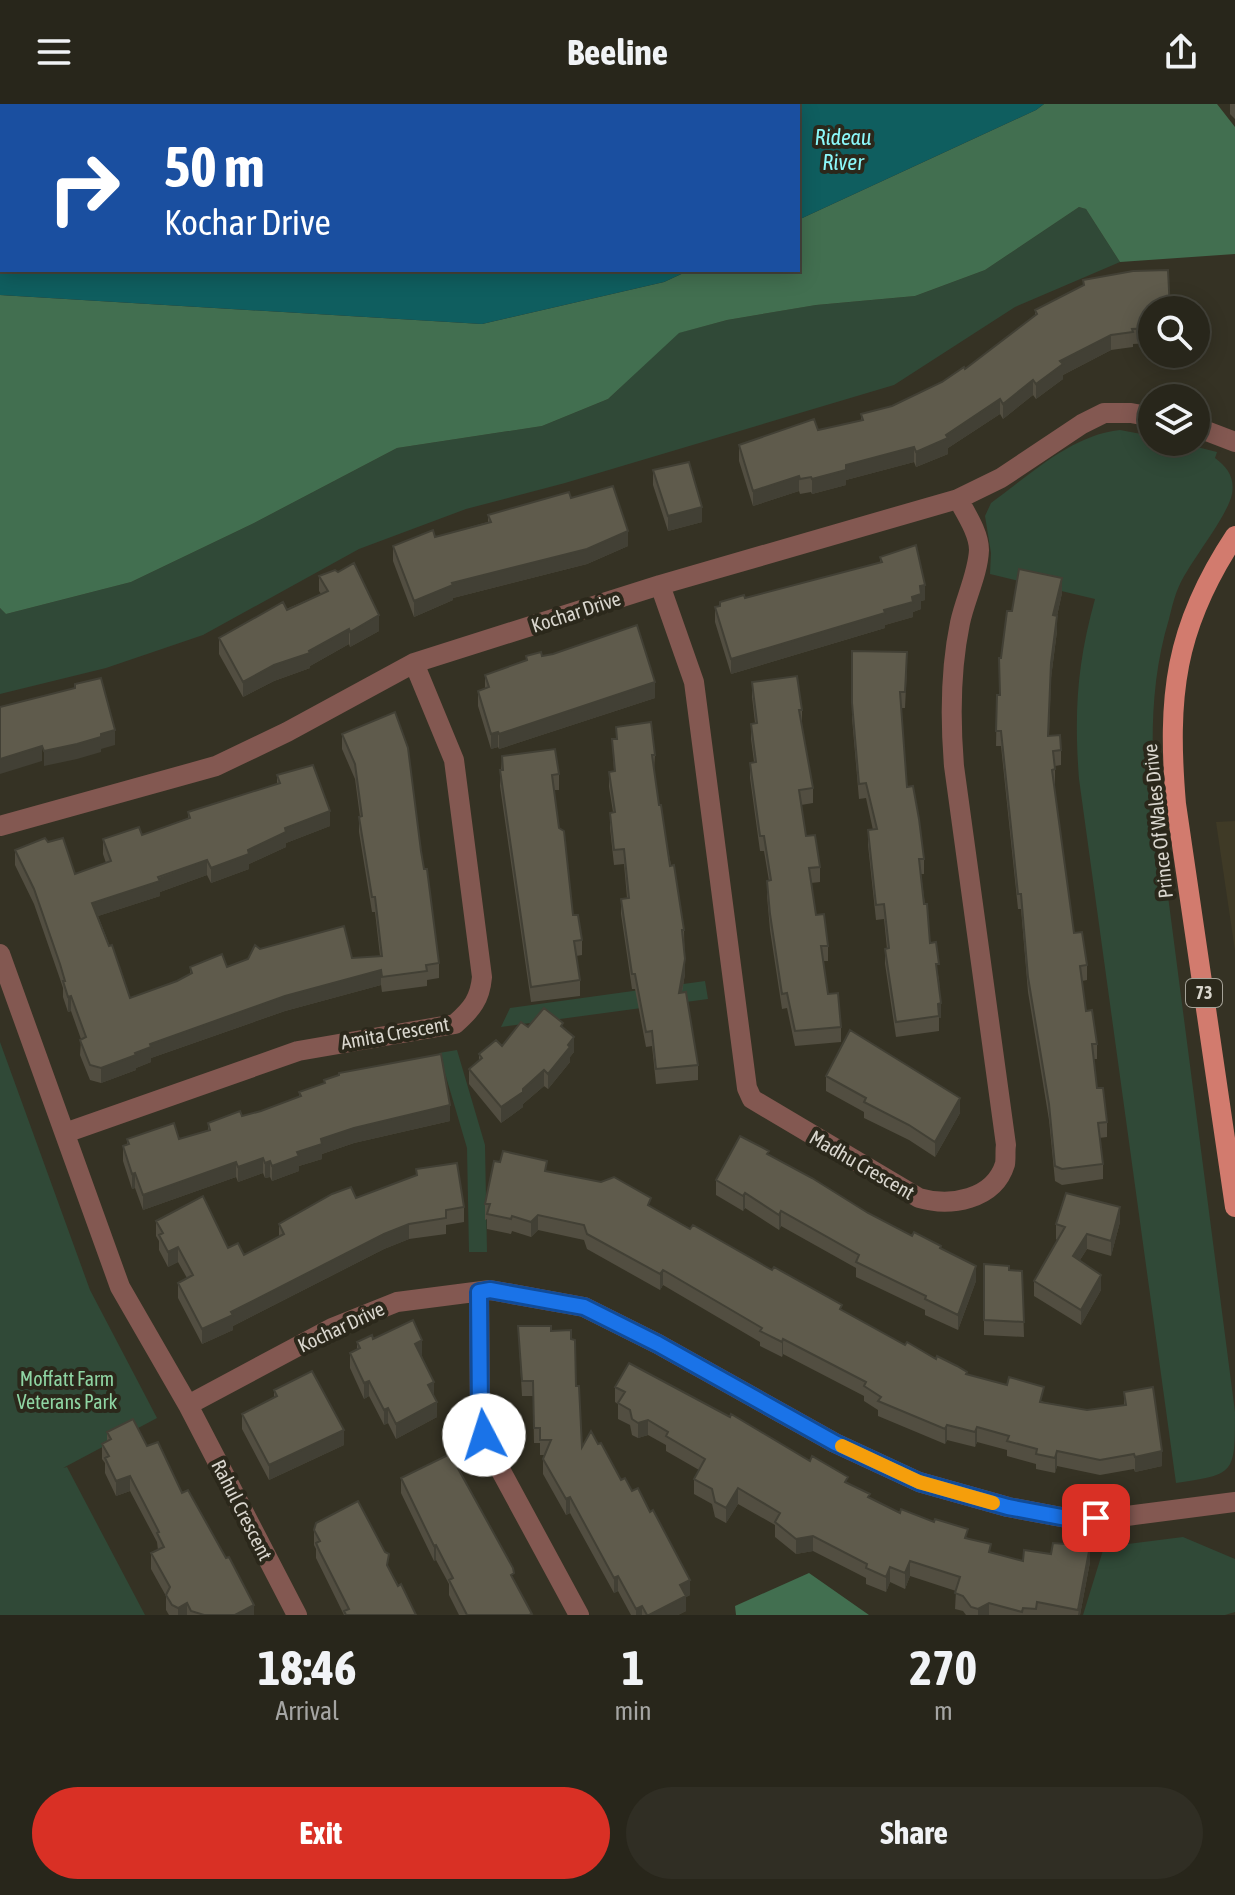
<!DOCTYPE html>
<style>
:root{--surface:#28261b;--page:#302e24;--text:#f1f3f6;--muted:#a5a5a3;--line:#44433a;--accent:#d93025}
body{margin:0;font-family:"Asap Condensed",sans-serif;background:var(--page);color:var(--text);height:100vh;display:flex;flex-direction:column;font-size:30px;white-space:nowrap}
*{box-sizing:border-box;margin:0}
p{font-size:26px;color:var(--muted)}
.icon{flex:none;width:44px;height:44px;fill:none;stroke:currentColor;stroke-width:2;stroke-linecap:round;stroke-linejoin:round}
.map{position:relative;height:1511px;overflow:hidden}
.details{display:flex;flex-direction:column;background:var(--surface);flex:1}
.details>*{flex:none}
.top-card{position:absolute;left:0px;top:0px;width:800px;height:168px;box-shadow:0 4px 20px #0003,0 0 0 2px var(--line);background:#1a4fa0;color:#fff;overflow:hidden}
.fabs{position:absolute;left:1138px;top:192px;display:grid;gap:16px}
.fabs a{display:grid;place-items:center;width:72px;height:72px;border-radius:50%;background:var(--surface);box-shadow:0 4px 20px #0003,0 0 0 2px var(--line);font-size:40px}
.pin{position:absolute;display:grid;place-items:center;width:68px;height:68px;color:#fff;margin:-34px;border-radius:16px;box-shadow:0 4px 12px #0006}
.me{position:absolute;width:88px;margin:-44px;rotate:355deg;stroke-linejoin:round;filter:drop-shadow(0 0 6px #0008)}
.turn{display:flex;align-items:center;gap:28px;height:168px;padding:0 32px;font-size:36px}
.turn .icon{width:104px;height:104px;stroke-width:2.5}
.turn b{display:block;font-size:56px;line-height:68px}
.eta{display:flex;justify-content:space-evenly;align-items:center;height:136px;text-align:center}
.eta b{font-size:48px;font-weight:700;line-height:56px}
.cta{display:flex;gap:16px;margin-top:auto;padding:16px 32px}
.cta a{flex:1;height:92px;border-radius:48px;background:var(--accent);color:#fff;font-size:32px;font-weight:700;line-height:92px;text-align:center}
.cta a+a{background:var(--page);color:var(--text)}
header{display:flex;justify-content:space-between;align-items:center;height:104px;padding:0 32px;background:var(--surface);font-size:36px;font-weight:700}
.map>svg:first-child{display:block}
</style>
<header><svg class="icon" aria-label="menu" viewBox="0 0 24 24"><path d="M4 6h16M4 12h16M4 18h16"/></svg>Beeline<svg class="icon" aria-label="share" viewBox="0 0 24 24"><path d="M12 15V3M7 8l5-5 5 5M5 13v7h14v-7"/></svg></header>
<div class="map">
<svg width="1235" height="1511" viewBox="0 0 1235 1511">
<rect width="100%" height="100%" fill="#353224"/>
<path fill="#3f3a26" d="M1235,717v130l-19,-129z"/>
<path fill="#304937" d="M1079,103l7,2 34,53 -105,45 -121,78 -329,98 -99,26 -107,40 -156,86 -97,33 -106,26v-86l6,6 125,-32 121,-58 145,-76 145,-22 66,-27 70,-66 49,-13 89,-15 99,-9 70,-26z
M1120,326l32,6v6h25l40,10 -2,6c12,9 20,19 17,36 -5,23 -40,65 -52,90 -5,10 -8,23 -11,35 -17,56 -18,111 -15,169l81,624c0,63 0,62 -59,71l-97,-704c-5,-67 -2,-115 16,-180l-105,-25 1,-21 -6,-37 6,-13c39,-28 80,-68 129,-73z
M705,877l3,18 -207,28 9,-19z
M0,938l90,248 67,128 -94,50 4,-1 78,148h-145z
M457,946l28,95 2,107h-18l-2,-104 -28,-95z
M1183,1433l52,22v53l-10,3h-142l21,-68z"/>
<path fill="#426f50" d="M1044,0h173l18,23v127l-115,8 -34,-53 -7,-2 -94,63 -70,26 -99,9 -89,15 -48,13 -71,66 -66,27 -145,22 -145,76 -121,58 -125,32 -6,-6v-313l482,29 182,-42 26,-12h108v-50l238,-110z
M809,1469l60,42h-133l-1,-9z"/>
<path fill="#0f5e5f" d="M0,0h1044l-8,6 -238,110v-114h-796v164h688l-26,12 -182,42 -482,-29z"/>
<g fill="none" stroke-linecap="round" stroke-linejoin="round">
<path stroke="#835851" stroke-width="20" d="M1196,323l39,15
M660,481l34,97 53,406 5,11 167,99c31,9 75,2 86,-34 1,-6 0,-14 1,-19l-52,-379c-4,-49 -4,-95 6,-143 5,-24 18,-49 19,-73 0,-17 -13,-36 -21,-51
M0,722l216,-60 71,-34 127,-69 246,-78 298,-86 43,-21 81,-54 22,-11h27l21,4
M0,850l120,333 68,118 109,210
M65,1029l233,-82 157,-27c17,-15 25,-25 27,-47l-28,-217 -40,-97
M479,1188l1,123 8,32 91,168
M188,1301l144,-77 65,-26 93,-12 94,17 74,37 177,99 84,39 89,25 64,12 47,-2 116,-15"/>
<path stroke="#d27b6e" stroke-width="20" d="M1235,432c-61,92 -68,161 -59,268l59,403"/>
</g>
<path fill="#524e41" d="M1230,0h5v15l-5,-5z
M1083,176l69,30v33l-19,1v3l-22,3 -48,25v4l-27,20 -3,-4 -30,24 -3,-5 -52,34v6l-32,13 -2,-5 -68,18v5l-34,9 -1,-2 -11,2 -1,-3 -46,15 -14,-45v-16l79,-15 43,-10v-6l31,-8 50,-24 23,-13 70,-53v-6l48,-24z
M653,366l49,52 -34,9 -15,-46z
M571,394l57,48 -41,18 -134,34v2l-39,17 -21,-56v-15l42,-9 53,-15v-7z
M880,453l45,43 -4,1v8l-8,3v5l-28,8v3l-154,46 -16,-52v-15l30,-9 135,-35z
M319,472l60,55 -29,16 -1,-3 -39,22v2l-36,13 -31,16 -24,-43v-16l102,-44 -2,-3z
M1062,489l-5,23v15l-6,47 -2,58 12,14v15l-6,1v18h-1l20,149 13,32v15l-5,1 4,30 11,33v15h-3l3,29 10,34v15l-8,1 4,26v15l-41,6 -7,-4 -6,-61 -21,-128 -7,-83h-3l-17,-163h-5l1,-51h2l2,-37 11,-47z
M852,547l55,17 -2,40h-4l6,79 17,72v15h-3l9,69 9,36 2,39h-2v13l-43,6 -11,-73v-15h2l-3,-30 -8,1 -8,-75v-15h5l-7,-32 -7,1 -7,-81z
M526,552h16l113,42 -156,51 -1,-2 -7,2 -13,-43v-15l7,-2v-14l41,-14z
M752,578l50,28v15l11,63v15l-12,2 5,31 14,31v15l-9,1 5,32 12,31v15h-5l5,33 13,33v15l-46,4 -8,-38 -5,1 -12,-79 -3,-34v-15h2l-5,-30h-4l-10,-73v-15l4,-1 -3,-23v-15l4,-1 -3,-26z
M342,630l79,117 18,112v15l-12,2v6l-45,6 -1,-7 -96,26 -134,47v4l-15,6v2l-35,13 -11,-3 -10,-25 1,-16 -10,-28 -3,1 -5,-15v-9l-3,-9 -26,-75 -19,-39v-15l60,24 31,-11 -3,-9v-15l39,-4 46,-16v-7l89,-28v-9l53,51 -44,17v4l-37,17v5l-38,14 -4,-8 -47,17v4l-62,20 32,82 47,-17 13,-7v-7h37l21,-8 12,-10 92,9 28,-2 -5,-44h-3l-13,-80v-15h1l-5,-38 -13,-30z
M612,635l43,16 -1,15 5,35 25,125 1,44 -3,18 16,73v15l-42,4 -4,-38 -6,1 -11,-58h-3l-11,-75v-15l6,-1 -3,-34 -10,1 -4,-37v-15l3,-1 -4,-25v-15l5,-1z
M502,652l57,18v16h-5l5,38 14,87 9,25v15l-6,1 4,24v16l-49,6 -31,-216z
M528,923l35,1 11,24 -4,5v5l-22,27 -4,-3 -21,18v3l-22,16 -32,-39v-15l10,-9v-6l23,-8z
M826,972l134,37 -25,44 -26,-17 -45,-22v-6l-38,-21z
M324,976l126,41 -96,22 -32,11v5l-23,7v5l-27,10 -2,-4 -5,1 -2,-5 -25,9 -2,-5 -93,33 -8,-22 -3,1 -9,-28v-15l4,-1v-6h52l29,-9v-7l53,-12 38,-14v-5l25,-9z
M769,1051l99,58 44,23 29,13 35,32 -18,49 -33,-15v-5l-69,-33v-9l-75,-42 -2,4 -34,-22 -2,3 -27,-16v-15z
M500,1058l47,10 104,35 254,138 62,30 77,27 43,8 37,-5v-13l38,74 -27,6 -1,-3 -34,6 -43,-9 -2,7 -19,-4v-5l-29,-8v-6l-30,-8 -2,5 -28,-7 -2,4 -67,-28v-6l-14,-9v-5l-81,-42 -1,3 -22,-11v-4l-97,-57 -3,5 -73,-41 -3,-9 -46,-10 -7,7 -19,-6 -1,3 -24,-5v-10l-2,1v-16z
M416,1065l48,38v15l-18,3v9l-37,5 -25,10 -151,77v4l-31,14 -24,-46v-15l9,-5 -9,-16 -10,5 -9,-17v-9l-3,-5v-15l88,34 35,-18v-13l77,-26 60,-22z
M1120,1118l-9,34 -24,-7 -7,11 21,30 -20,35 -47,-29v-15l23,-41 -1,-1v-15z
M984,1160l25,6 13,1 2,66 -40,-2z
M518,1222l33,5 20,8 11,108 16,-3 23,36 69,115 -4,2v14l-8,4h-47l-13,-24 -4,2 -44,-80 -4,2 -23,-41v-15l2,-4h-5v-12h-6l-1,-47h-11z
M373,1235l49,17 12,41 3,20 -41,22 -8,-16 -4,2 -15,-29 -5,3 -14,-31v-15l7,-3v-8z
M615,1283l233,96 22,15 30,15 68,25 23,14 32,9 67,1 -10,53h-114l-3,-4 -8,-2 1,-18 -46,-15 -5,13 -15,-7 -4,10 -20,-8v-6l-53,-27 -17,3 -21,-17v-12l-37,-21 -12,19 -11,-6 -3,-13 -18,-10v-15l5,-9 -33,-19v-6l-18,-10 -10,3 -6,-3 -2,-10 -12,-6v-15l-3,-2z
M274,1286l70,55 -75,35 -27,-51v-15l32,-16z
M107,1328l40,14 35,47 72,122h-85l-3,-5v-14l-15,-27v-16l7,-3 -1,-8 -27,-51 -14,5 -11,-23v-10l-3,-4v-15l5,-3z
M401,1374l113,103 18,34h-73l-10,-20v-11l-13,-24 -2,1 -33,-68z
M314,1426l75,39 27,46h-72l-28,-57v-9l-2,-4z"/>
<path fill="#424035" d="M1111,231v15l-48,25v4l-27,20v-15l24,-23z
M1033,276v15l-30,24v-15z
M1000,295v15l-52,34v6l-32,13v-15l30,-17z
M914,343v15l-68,18v5l-34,9v-15l34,-14z
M799,372v15l-46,15v-15z
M702,403v15l-34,9v-15z
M628,427v15l-41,18 -134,34v2l-39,17v-16l38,-18z
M1062,474v15l-5,23v15l-6,47 -3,73 5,-136z
M925,481v15l-4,1v8l-8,3v5l-28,8v3l-154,46v-15l153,-49 28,-13 8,-11z
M379,511v16l-29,16v-15z
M349,525v15l-39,22v2l-36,13 -31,16v-15l31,-17 35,-14z
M655,578v16l-156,51v-15z
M115,626v15l-14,4v3l-24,7 -33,7v-15z
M498,628v15l-7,2v-15z
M42,642v15l-42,13v-15z
M330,707v15l-44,17v4l-37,17v5l-38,14v-15l37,-18 37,-22z
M207,756v15l-47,17v4l-68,22v-15z
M685,855v15l-6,34v-15z
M381,866v15l-96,26 -134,47v4l-15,6v2l-35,13v-15l49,-24 135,-48z
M71,892v15l-3,1v-15z
M941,899v15h-2l-1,-14z
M574,933v15l-4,5v5l-22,27v-15z
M544,966v16l-21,18v-15z
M523,988v15l-22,16v-16z
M960,994v15l-25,44v-15z
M450,1001v16l-96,22 -32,11v5l-23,7v5l-27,10v-15l49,-27 33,-11z
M263,1054v15l-25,9v-15z
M270,1057v16l-5,1v-15z
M236,1058v15l-93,33v-15z
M135,1069v15l-3,1v-15z
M745,1089v15l-2,3v-15z
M1120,1103v15l-9,34v-15z
M781,1107v15l-2,4v-15z
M538,1111v15l-7,7v-15z
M409,1120v15l-25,10 -151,77v4l-31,14v-15l29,-17 153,-78z
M1087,1130v15l-14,22v-15z
M178,1143v15l-10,5v-15z
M976,1162v15l-18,49v-15z
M663,1166v15l-3,5v-16z
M1101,1171v15l-20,35v-15z
M783,1235v15l-1,3v-15z
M422,1236v16l-7,3v-15z
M369,1277v15l-5,3v-16z
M434,1278v15l-6,-12z
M437,1298v15l-41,22v-15z
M388,1304v15l-4,2v-15z
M648,1316v15l-10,3v-15z
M947,1321v15l-2,4v-15z
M977,1323v15l-2,5v-15z
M344,1326v15l-75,35v-15z
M1057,1347v15l-2,7v-15z
M1162,1347v15l-27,6v-15z
M130,1372v15l-14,5v-15z
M738,1384v16l-12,19v-15z
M570,1393v16l-4,2v-16z
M813,1432v15l-17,3v-15z
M436,1441v15l-2,1v-15z
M1090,1442v16l-10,53h-2z
M910,1457v15l-5,13v-16z
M890,1463v15l-4,10v-15z
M618,1472v15l-4,2v-15z
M690,1476v15l-4,2v14l-8,4h-29l31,-30z
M187,1499v12h-9v-7z
M989,1499v12h-11v-6z
M254,1501v10h-19z
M642,1502v9h-6v-6z"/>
<path fill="#5f5b4c" stroke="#424035" stroke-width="2" d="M1168,166l2,40h-18v18l-20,1 1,3 -22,3 -51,26 3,3 -27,20 -3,-4 -30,24 -3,-5 -54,36 2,3 -32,14 -2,-5 -68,18v5l-34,9 -1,-2 -11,2 -1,-3 -46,15 -14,-46 75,-26 4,11 45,-10 -2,-6 31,-8 50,-24 22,-15 1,2 72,-55 -2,-4 49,-25 -1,-5 50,-9z
M689,358l13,45 -34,9 -15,-46z
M613,382l15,45 -41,18 -135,34 1,2 -39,16 -21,-55 40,-16 2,7 56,-15 -3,-7 81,-23 2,6z
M916,441l9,40 -5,1 1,8 -9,3 1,5 -29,8 1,3 -154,46 -16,-52 5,-1v-4l24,-7 1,3 137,-36 -2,-5z
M354,459l25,52 -29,17 -1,-3 -40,22 1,2 -36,12 -31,17 -24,-44 64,-36 4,8 41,-19 -9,-15 16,-6 3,2z
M1019,465l43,9 -9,37 4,1 -6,47 -3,73 12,-1 1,15 -8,1 2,18 -3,1 22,163 8,-1 5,33 -7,1 6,45 6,-1 5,34h-5l5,44h6l4,34 -9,1 5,41 -41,5 -7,-3 -6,-62 -21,-127 -7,-83h-3l-17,-163h-5l1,-36h3l-1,-37h2l6,-47h5z
M637,521l18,57 -156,52 -1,-2 -7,2 -13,-43 11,-4 -4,-12 42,-15 -1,-4 15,-4 1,4 11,-2z
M852,547l55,1 -2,40h-5l7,95 6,-1 6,33 5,40h-5l5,45h3l3,39 6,-1 3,22h-3l5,39 -3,1 1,12 -43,6 -11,-73 4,-1 -5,-44 -8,1 -8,-75 9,-1 -11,-46 -7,1 -7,-81z
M797,572l5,34h-3l14,78 -14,2 7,46 9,-1 5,32 -11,1 7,47 8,-1 4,32h-7l7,48 10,-1 3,34 -46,4 -8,-38 -5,1 -12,-80 -3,-33 4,-1 -7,-44h-4l-10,-73 6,-1 -5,-38 6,-1 -5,-41z
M101,574l14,52 -14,4v3l-24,7 -33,7 -2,-5 -42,13v-52l75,-19v-4z
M395,608l13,36 13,103 3,18h3l12,94 -13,2 1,6 -45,6 -1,-7 -96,26 -135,48 1,3 -16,6 1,2 -35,13 -11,-3 -10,-25 6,-3 -15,-41 -3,1 -5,-16h2l-5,-17 -26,-75 -19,-39 30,-12 3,4 15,-4 12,36 36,-13 -8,-22 36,-12 3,8 48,-17 -2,-6 92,-29 -3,-8 36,-10 17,46 -45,17 1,4 -38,18 1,4 -38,14 -4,-8 -49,17 2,4 -68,22 17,43 3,-1 18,53 47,-17 15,-8 -2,-6 32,-13 5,13 21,-8 7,-14 5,4 84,-23 8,32 30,-2 -7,-59h-3l-13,-80 3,-1 -7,-52 -13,-30z
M651,618l4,33h-3l7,50h2l9,61 4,-1 10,65h-2l3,29 -6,34 7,-1 12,73 -42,4 -4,-38 -6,1 -11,-58h-3l-11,-75 8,-1 -5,-49 -10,1 -4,-37 5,-1 -6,-40 6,-1 -3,-32h5l-1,-12z
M555,645l4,25 -7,1 7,53 5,3 9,84h5l4,25 -8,1 6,39 -49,7 -31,-217h3l-1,-14z
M544,904l19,15 -2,3 13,11 -6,8 2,2 -22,27 -4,-4 -21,19v3l-22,15 -32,-38 13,-11 -3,-4 17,-14 6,6 19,-24 7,5z
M850,926l110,68 -25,44 -26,-17 -45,-23 2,-4 -40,-22z
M441,950l9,51 -96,23 -33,11 1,5 -25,8 2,4 -27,10 -2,-5 -5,2 -2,-5 -25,9 -2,-5 -93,33 -8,-22 -3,1 -9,-28 6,-2 -2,-5 47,-16 5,16 31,-9 -2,-7 32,-12 2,5 19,-5 40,-15 -2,-4 26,-9 -1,-3 15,-5v-2z
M740,1032l29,15 -2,3 45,24 56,35 44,23 2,-4 27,14 -1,2 36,18 -18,49 -33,-16 1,-3 -70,-34 3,-7 -78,-44 -2,4 -34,-22 -2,3 -27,-16z
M503,1047l44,10 -2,10 56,11 13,-5 37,21 -3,7 42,24 3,-4 79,45 2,-3 68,38 -2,4 65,36 2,-3 29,17 1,-3 20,10 10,6 -1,2 41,11 2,-8 35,10 -4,15 47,8 39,-5 -2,-13 29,-5 9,64 -27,6 -1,-3 -34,6 -43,-9 -2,7 -19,-4 1,-5 -30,-8 2,-5 -32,-9 -2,5 -28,-7 -2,4 -67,-28 3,-4 -17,-11 2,-4 -83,-43 -1,3 -22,-11 2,-3 -99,-58 -3,4 -73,-40 -3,-9 -46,-10 -7,7 -19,-6 -1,3 -24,-5 3,-10h-5l9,-43 6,1z
M457,1059l7,44 -18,3v8l-37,6 -25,10 -153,78 2,3 -31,14 -24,-46 15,-8 -15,-28 -10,5 -9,-17 4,-2 -7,-12 47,-25 25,52 10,-5 6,12 40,-21 -5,-10 53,-30 19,-7 5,11 61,-23 -1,-6z
M1066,1089l54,14 -9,34 -24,-7 -14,22 28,19 -20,35 -47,-29 31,-54 -9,-3z
M984,1160l25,2v4l13,1 2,51 -40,-2z
M413,1216l9,20 -7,4 19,38 -6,3 9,17 -41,22 -8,-16 -4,2 -15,-29 -5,2 -14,-30 10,-5 -3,-6 15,-7 1,4z
M518,1222h33v5l20,-1v9l4,1 1,46h3l3,61 9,-16 7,13 3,-1 20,37 4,-2 7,13 6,-3 12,24 3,-2 37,70 -10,5 6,11 -37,19h-2l-5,-9 -6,3 -18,-33 -4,2 -44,-81 -4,2 -23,-40 8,-19h-11v-12h-6l-1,-47h-11z
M629,1259l101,54 1,-3 79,47 2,-5 36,21 -3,5 25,12 -2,3 32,16 1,-4 33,13 1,-3 33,10 -3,9 26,6 -2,8 34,9 1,-11 27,4 2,-11 37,3 -12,64 -41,-8 -1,7 -13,-1 -1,4 -33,-9 -11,6 -7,-2 -8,-11 -8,-3 5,-16 -50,-16 -5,12 -15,-6 -4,10 -20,-9 1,-4 -54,-28 -17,3 -21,-17 5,-9 -42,-25 -12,20 -11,-6 -3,-13 -18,-10 11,-20 -39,-23 2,-4 -20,-12 -10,3 -6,-4 -2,-9 -12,-7 7,-11 -10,-5z
M312,1267l32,59 -75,35 -27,-51 35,-18 -3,-6z
M133,1315l14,27 11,-4 24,51 6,-3 38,68 3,-1 25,48 -19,10h-31l-13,-4 -4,-8 -9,5 -6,-3 -6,-10 4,-8 -19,-34 13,-6 -7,-14 2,-1 -29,-56 -14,5 -11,-23 4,-2 -7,-12 9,-5 -4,-7z
M450,1350l63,114 1,5 -3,2 21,39 -3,1h-62l-18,-35 4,-2 -17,-33 -2,1 -33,-68z
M358,1397l27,51 4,2 -2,11 11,21 3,-2 15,31h-70l-2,-4 5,-2 -29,-57 -4,-9 4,-2 -6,-11 2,-7z"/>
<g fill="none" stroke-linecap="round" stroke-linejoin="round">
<g stroke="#114b97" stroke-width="20">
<path id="route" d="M484,1331l-4,-20 -1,-123 11,-2 94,17 74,37 177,99 84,39 89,25 64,12 24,-1"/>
</g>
<use href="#route" stroke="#1a73e8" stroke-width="14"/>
<path stroke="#f59e0b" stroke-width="14" d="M842,1342l77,36 74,21"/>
</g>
<g text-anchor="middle" stroke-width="8" stroke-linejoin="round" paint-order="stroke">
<rect fill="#2b281b" stroke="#a5a298" stroke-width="2" x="1186" y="875" width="36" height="28" rx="6"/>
<g font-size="18" font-weight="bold" fill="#d9d6ce">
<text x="1204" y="895">73</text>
</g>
<g font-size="20" fill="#d9d6ce" stroke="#2b281b">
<text transform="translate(576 508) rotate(-18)" y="7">Kochar Drive</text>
<text transform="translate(1158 717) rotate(-96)" y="7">Prince Of Wales Drive</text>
<text transform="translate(395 929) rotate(-10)" y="7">Amita Crescent</text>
<text transform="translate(862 1061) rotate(30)" y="7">Madhu Crescent</text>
<text transform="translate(341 1223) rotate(-25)" y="7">Kochar Drive</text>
<text transform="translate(242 1406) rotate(63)" y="7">Rahul Crescent</text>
</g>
<g font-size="20" fill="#8fd5a3" stroke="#2b281b">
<text x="67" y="1282">Moffatt Farm<tspan x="67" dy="23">Veterans Park</tspan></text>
</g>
<g font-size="22" font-style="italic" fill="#8cf8f9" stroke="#2b281b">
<text x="843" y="41">Rideau<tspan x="843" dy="25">River</tspan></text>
</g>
</g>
</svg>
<div class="fabs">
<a><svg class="icon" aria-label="search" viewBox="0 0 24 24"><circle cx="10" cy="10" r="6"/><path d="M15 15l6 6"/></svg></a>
<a><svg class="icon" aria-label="layers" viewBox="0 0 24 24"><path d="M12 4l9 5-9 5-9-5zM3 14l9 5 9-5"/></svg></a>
</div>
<div class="pin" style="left:1096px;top:1414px;background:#d93025"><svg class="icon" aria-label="arrive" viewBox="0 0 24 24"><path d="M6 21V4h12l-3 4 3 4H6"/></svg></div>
<svg class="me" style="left:484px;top:1331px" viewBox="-20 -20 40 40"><circle r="19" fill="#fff"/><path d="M0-13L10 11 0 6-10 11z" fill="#1a73e8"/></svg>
<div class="top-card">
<div class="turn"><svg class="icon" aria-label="right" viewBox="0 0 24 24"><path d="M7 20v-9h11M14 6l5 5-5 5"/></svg><div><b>50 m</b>Kochar Drive</div></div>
</div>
</div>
<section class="details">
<div class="eta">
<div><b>18:46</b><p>Arrival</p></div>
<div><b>1</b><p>min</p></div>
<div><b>270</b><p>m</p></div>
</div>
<div class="cta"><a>Exit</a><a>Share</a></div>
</section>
